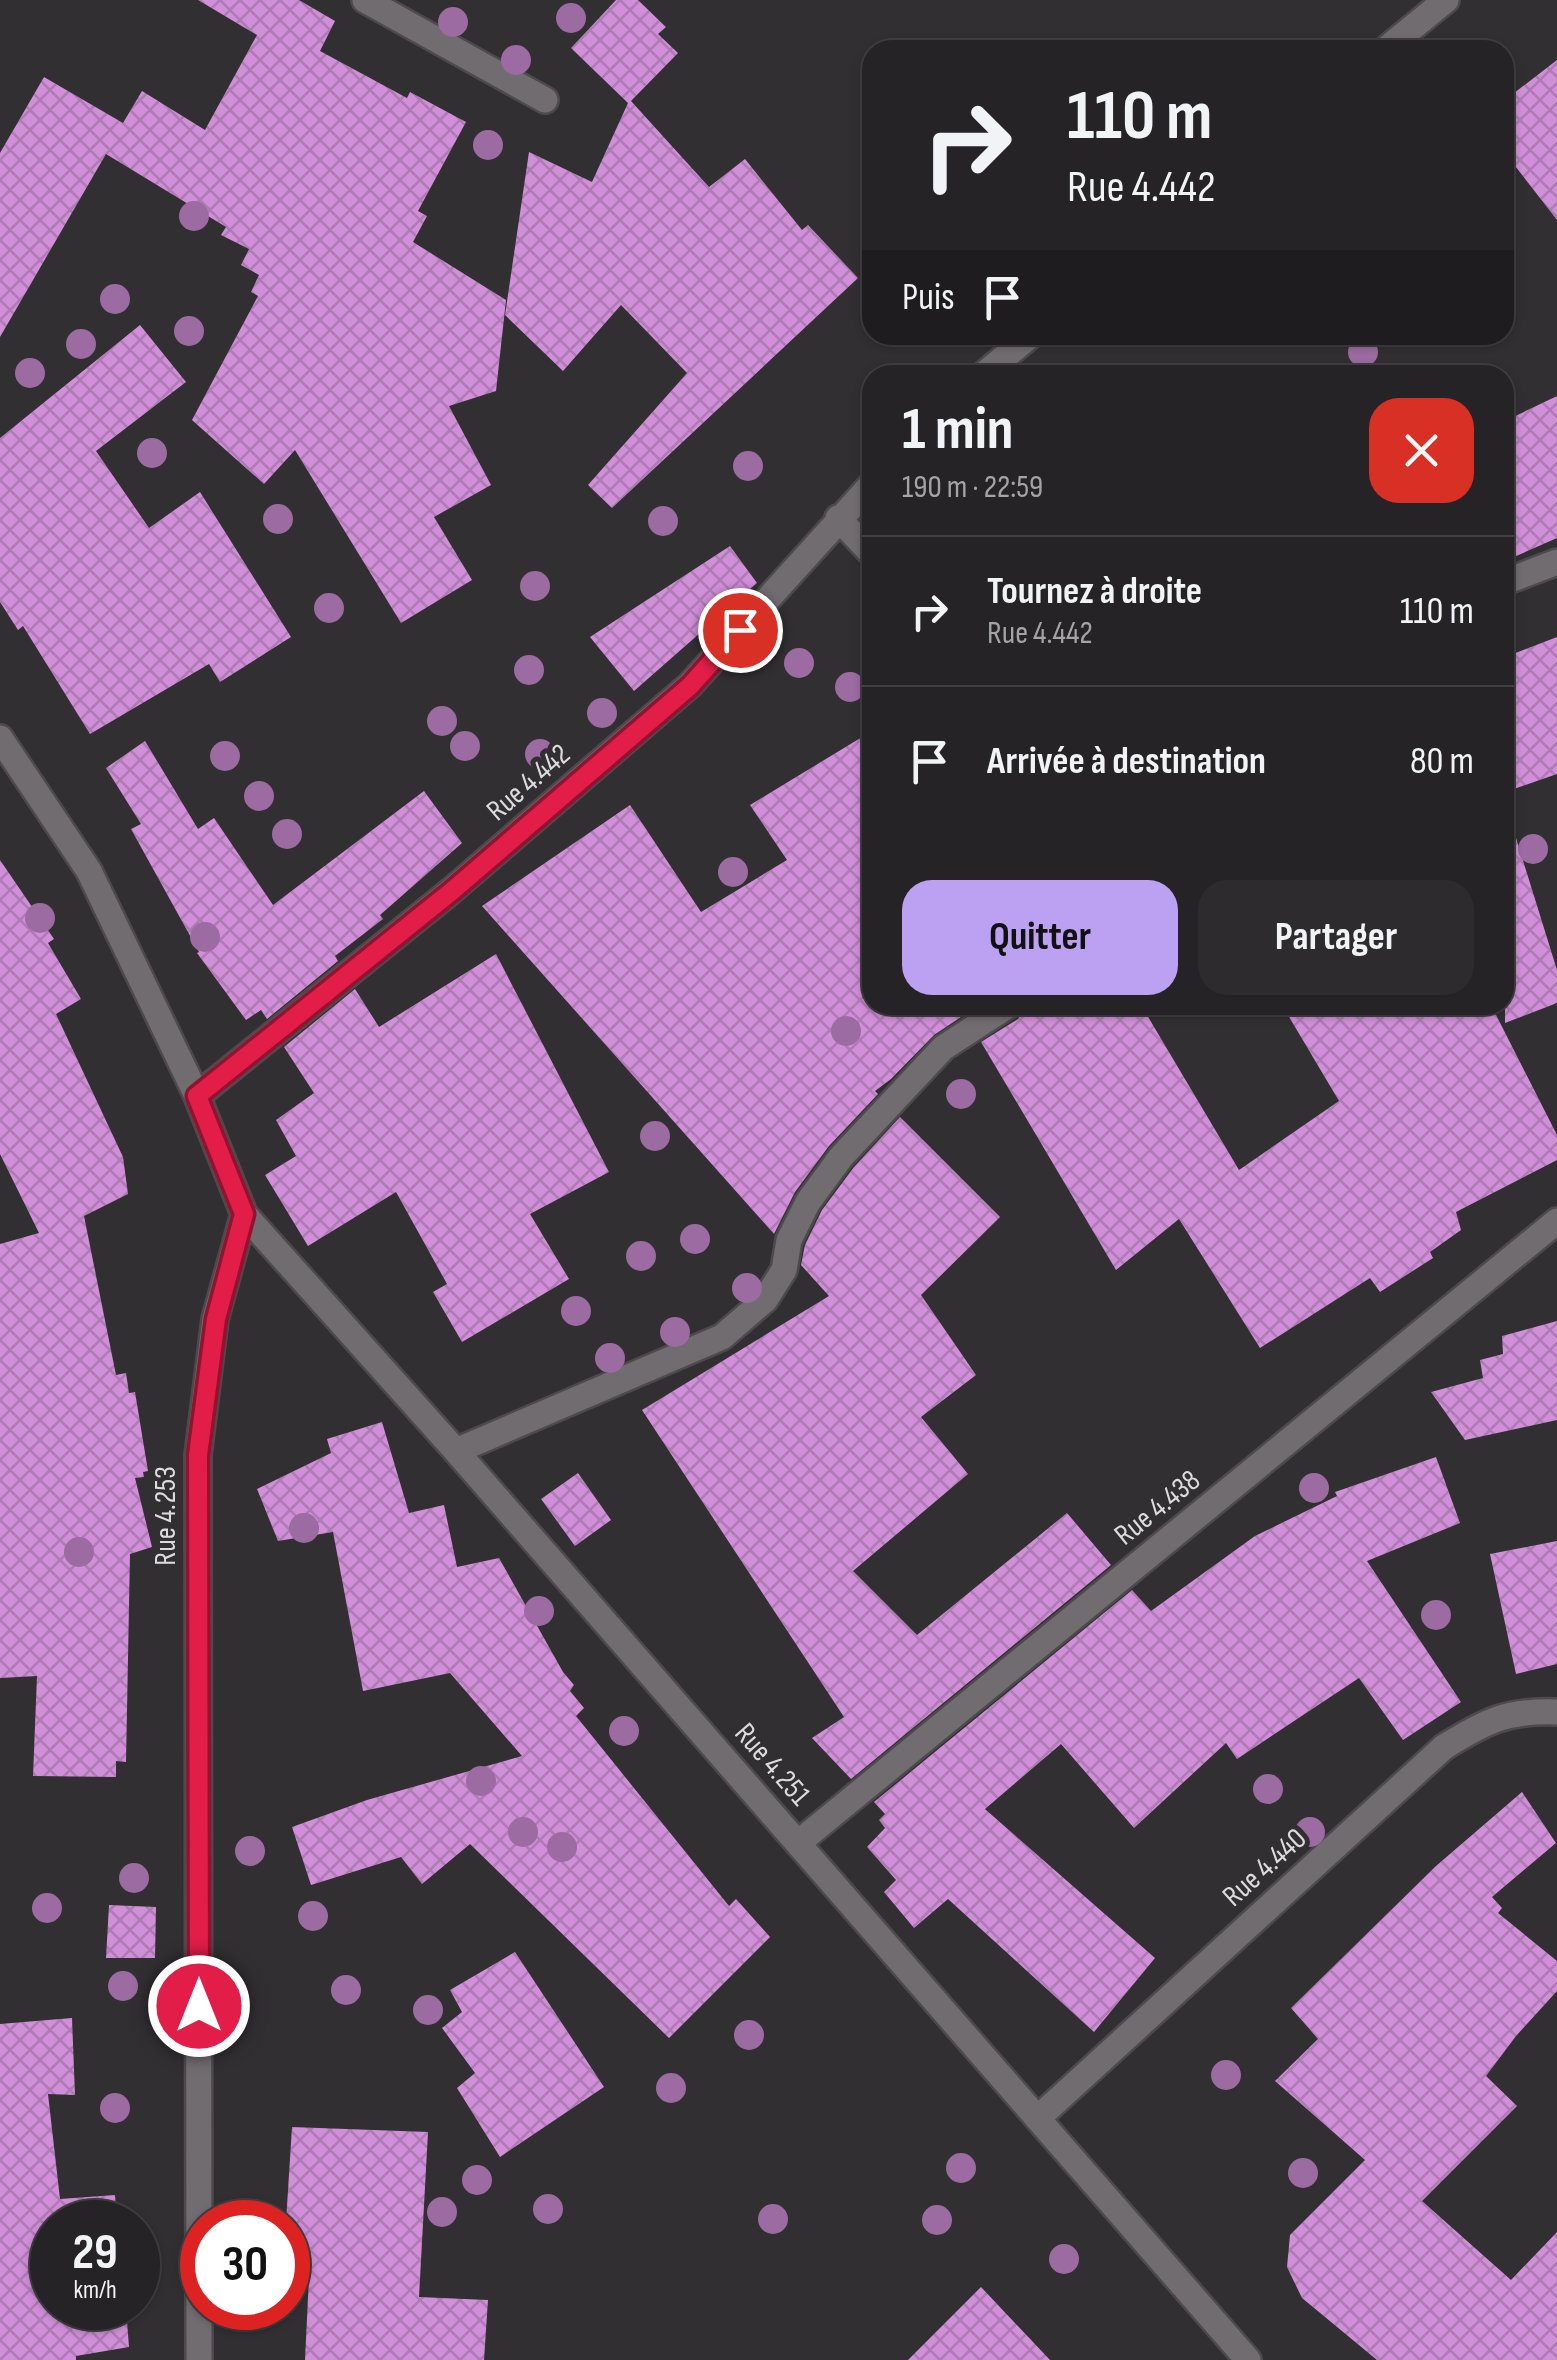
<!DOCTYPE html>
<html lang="fr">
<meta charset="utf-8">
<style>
:root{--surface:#262326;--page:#2e2b2e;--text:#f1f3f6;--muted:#a4a4a7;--line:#424043;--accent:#bca0f2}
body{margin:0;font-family:"Sofia Sans Condensed",sans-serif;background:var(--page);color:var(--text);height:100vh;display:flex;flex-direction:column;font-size:38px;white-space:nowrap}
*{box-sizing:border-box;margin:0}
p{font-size:32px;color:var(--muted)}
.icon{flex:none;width:55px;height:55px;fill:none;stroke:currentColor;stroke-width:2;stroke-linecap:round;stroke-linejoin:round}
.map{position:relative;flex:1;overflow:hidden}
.details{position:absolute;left:862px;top:365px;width:652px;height:650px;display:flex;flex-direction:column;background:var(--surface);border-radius:30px;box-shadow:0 2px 8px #0004,0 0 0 2px var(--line)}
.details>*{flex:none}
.guide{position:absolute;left:862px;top:40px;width:652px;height:305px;border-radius:30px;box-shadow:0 2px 8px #0004,0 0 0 2px var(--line);background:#262326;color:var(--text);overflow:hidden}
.speed{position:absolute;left:30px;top:2200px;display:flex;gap:20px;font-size:50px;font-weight:700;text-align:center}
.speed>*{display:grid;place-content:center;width:130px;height:130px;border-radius:50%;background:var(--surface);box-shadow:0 2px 8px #0004,0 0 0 2px var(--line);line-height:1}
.speed small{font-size:25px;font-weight:400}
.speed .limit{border:15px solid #d22;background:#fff;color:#111}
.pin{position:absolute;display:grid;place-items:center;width:85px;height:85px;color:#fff;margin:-42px;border:5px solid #fff;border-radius:50%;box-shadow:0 2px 10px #0007}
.me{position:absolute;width:110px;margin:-55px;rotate:0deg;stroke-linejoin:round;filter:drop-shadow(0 0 8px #0008)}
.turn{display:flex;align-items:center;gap:35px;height:210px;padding:0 40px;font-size:45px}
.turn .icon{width:130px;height:130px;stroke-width:2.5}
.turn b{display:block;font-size:70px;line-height:85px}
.then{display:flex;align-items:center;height:95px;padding:0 40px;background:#0003;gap:20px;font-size:38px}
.round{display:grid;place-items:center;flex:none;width:105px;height:105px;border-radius:30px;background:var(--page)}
.head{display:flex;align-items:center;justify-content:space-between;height:170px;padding:0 40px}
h1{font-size:60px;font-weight:700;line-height:75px}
.primary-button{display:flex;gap:20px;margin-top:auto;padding:20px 40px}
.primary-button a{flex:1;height:115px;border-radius:30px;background:var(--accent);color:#111;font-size:40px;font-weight:700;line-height:115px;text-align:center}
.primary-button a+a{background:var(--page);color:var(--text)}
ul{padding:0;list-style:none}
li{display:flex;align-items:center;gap:30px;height:150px;padding:0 40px;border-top:2px solid var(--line)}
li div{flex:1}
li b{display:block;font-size:38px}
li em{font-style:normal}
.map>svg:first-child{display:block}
</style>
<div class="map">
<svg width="1557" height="2360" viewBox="0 0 1557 2360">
<defs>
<pattern id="building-cross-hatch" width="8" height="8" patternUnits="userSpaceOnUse" patternTransform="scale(2.5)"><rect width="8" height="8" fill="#d18ed9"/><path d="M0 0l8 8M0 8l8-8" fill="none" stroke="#ae7bb4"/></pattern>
</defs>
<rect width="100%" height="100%" fill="#322f33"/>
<path fill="url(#building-cross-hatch)" d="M198,0h101l36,21 -15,30 87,47 3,-6 56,30 -48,89 9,5 -14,26 93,58 -10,91 -47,15 42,79 -57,32 38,63 -71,43 -106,-173 -31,34 -72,-64 66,-124 -7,-4 8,-17 -18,-10 8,-16 -28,-14 5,-8 -120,-73 -106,183v-184l44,-76 79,46 19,-32 63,39 52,-95z
M616,0h22l28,27 -8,7 20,19 -47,48 78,86 36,-28 57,71 6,-5 50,53 -246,230 -24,-23 99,-112 -66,-68 -58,66 -58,-56 24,-163 63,30 36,-79 -57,-55z
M1557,60v160l-52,-67v-53z
M140,325l46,57 -90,69 53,77 51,-36 91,145 -71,45 -11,-18 -119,70 -67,-108 -5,4 -18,-28v-164z
M1557,396v142l-52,23v-140z
M730,546l27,37 -123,108 -44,-54z
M1557,637v137l-52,18v-135z
M872,731v274h107l-45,30 -43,44 -16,12 3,3 -49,52 -34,46 -21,42 -292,-328 148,-101 71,107 86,-52 -37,-55z
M145,741l53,88 16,-11 59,87 151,-114 38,52 -82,72 3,4 -48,37 3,5 -71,58 -6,-9 -15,10 -49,-67 2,-1 -68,-123 10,-5 -35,-56z
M1516,838l41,132v33l-52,20v-184z
M0,860l54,79 -6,4 33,56 -25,15 67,143 5,37 -44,22 32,159 10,-2 3,20 6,-1 13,79 -5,1 1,5 -9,1 17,69 -22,7 -4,208 -10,-1v16l-83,-1 4,-100 -37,2v-434l39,-11 -39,-79z
M496,954l113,218 -79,42 39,65 -107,63 -29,-50 14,-8 -51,-92 -88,54 -43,-71 31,-19 -20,-36 38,-27 -30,-46 71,-58 24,38z
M1025,1005h116l98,165 100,-69 -57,-96h209l66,130v25l-101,52 5,18 -31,22 3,6 -53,34 -10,-14 -110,70 -81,-129 -63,51 -135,-228 37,-23z
M900,1117l100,100 -79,78 55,80 -55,42 47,57 -115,97 64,64 150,-122 44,52 -260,214 -39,-41 32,-21 -202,-307 187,-114 -28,-31 4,-20 17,-35 32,-43z
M1557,1321v99l-92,20 -34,-48 52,-14 -3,-18 23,-6 -1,-18z
M382,1422l27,91 35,-8 13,62 42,-9 64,114 11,13 -4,6 14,17 -8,8 153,190 7,-7 34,38 -101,101 -199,-194 -48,40 -21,-27 -90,28 -19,-58 75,-27 155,-44 -72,-83 -87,18 -30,-159 -55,9 -21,-52 74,-36 -4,-14z
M1436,1457l24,66 -93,38 94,141 -58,38 -44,-62 -122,81 -11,-16 -92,85 -73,-84 -76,65 170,149 -61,74 -146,-133 -34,29 -30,-36 12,-12 -29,-33 18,-19 -6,-8 6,-6 -11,-12 258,-212 19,21 104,-75 82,-40 -2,-4z
M578,1473l33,47 -36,26 -34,-47z
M1557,1541v123l-41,10 -26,-120z
M1522,1792l34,51 -64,54 10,11 -4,5 59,48v30l-41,45 -30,40 31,30 -95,95 89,79 46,-48v128h-180l-75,-62 -15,-31 3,-32 75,-75 -90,-79 43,-42 -27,-31 145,-142z
M109,1905l47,2 -1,51h-49z
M515,1952l89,135 -104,70 -43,-69 18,-15 -33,-45 20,-16 -12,-22z
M72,2018l3,77 -27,-1 12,105 55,-4 2,27h-65v86h74l3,39 -53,9v4h-76v-336z
M292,2127l136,5 -9,165 69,3 -4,60h-179l5,-104 -22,-2 -2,-32z
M981,2287l69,73h-142z"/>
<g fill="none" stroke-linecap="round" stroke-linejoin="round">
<g stroke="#4d4a4d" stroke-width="30">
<path id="street" d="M365,0l180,100
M1385,50l61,-50
M983,375l48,-40
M838,518l34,36
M1505,582l52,-20
M0,738l89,133 108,225 47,118 -29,105 -17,136 1,905
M197,1096l254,-205 239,-206 182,-201
M244,1214l212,237 792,909
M456,1451l266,-114 43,-37 19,-30 5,-30 19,-38 33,-45 102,-109 66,-43
M798,1843l759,-622
M1038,2118l406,-371c42,-26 63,-37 113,-35"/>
</g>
<use href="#street" stroke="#706c70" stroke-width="25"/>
</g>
<g fill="#9c6ba1">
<circle cx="571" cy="18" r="15"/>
<circle cx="453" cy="22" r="15"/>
<circle cx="516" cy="60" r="15"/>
<circle cx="488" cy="145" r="15"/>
<circle cx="194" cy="216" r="15"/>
<circle cx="115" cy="299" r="15"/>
<circle cx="189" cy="331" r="15"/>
<circle cx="81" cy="344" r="15"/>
<circle cx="1363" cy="352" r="15"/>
<circle cx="30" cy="373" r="15"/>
<circle cx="152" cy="453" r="15"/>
<circle cx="748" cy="466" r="15"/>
<circle cx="278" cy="519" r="15"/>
<circle cx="663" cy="521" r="15"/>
<circle cx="535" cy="586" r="15"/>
<circle cx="329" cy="608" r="15"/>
<circle cx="799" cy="663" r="15"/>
<circle cx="529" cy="670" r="15"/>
<circle cx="850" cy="687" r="15"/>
<circle cx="602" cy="713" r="15"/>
<circle cx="442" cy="721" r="15"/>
<circle cx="465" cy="746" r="15"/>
<circle cx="540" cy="754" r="15"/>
<circle cx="225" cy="756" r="15"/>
<circle cx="259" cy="796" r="15"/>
<circle cx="287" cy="834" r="15"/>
<circle cx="1533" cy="849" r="15"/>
<circle cx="733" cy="872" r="15"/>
<circle cx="40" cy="918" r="15"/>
<circle cx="205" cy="937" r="15"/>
<circle cx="846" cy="1031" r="15"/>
<circle cx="961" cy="1094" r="15"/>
<circle cx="655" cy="1136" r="15"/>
<circle cx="695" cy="1239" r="15"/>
<circle cx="641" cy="1256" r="15"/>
<circle cx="747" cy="1288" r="15"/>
<circle cx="576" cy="1311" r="15"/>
<circle cx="675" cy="1332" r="15"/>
<circle cx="610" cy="1358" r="15"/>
<circle cx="1314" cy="1488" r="15"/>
<circle cx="304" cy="1528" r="15"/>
<circle cx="79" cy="1552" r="15"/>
<circle cx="539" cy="1611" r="15"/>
<circle cx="1436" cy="1615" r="15"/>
<circle cx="624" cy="1731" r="15"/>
<circle cx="481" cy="1781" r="15"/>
<circle cx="1268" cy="1789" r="15"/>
<circle cx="523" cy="1832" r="15"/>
<circle cx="1310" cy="1832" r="15"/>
<circle cx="562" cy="1847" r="15"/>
<circle cx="250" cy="1851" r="15"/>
<circle cx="134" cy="1878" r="15"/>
<circle cx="47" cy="1908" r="15"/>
<circle cx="313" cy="1916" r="15"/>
<circle cx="123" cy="1986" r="15"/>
<circle cx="346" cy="1990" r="15"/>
<circle cx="428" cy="2010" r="15"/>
<circle cx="749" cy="2035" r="15"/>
<circle cx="1226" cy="2075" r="15"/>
<circle cx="671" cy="2088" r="15"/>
<circle cx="115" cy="2108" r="15"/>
<circle cx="961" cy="2168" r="15"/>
<circle cx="1303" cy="2173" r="15"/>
<circle cx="477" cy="2180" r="15"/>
<circle cx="548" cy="2209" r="15"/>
<circle cx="442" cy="2212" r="15"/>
<circle cx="773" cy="2219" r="15"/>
<circle cx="937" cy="2220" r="15"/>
<circle cx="1064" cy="2259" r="15"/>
</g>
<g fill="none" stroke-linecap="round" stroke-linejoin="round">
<g stroke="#92132f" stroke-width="25">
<path id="route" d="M199,2006l-1,-551 18,-136 28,-105 -47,-118 255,-205 238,-205 50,-56"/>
</g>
<use href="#route" stroke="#e11d48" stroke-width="18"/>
</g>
<g text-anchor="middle" stroke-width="10" stroke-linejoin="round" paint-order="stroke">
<g font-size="30" fill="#dedbde" stroke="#322f33">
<text transform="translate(528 782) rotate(-41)" y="10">Rue 4.442</text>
<text transform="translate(1157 1507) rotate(-39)" y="10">Rue 4.438</text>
<text transform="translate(165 1516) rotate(-90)" y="10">Rue 4.253</text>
<text transform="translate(773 1764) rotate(49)" y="10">Rue 4.251</text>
<text transform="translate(1264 1867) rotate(-42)" y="10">Rue 4.440</text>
</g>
</g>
</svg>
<div class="speed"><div>29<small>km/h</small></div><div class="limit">30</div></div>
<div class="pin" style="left:740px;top:630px;background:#d93025"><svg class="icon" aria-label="arrive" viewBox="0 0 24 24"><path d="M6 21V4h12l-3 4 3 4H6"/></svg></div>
<svg class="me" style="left:199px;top:2006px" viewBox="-20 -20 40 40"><circle r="17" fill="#e11d48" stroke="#fff" stroke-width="3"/><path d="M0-11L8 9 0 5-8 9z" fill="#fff"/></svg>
<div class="guide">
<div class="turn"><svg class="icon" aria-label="right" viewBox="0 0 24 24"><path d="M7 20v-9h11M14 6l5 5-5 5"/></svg><div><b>110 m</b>Rue 4.442</div></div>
<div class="then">Puis<svg class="icon" aria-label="arrive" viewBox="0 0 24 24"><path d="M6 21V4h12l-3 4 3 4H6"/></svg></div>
</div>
<section class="details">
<div class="head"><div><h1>1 min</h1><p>190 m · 22:59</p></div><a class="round" style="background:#d93025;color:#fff"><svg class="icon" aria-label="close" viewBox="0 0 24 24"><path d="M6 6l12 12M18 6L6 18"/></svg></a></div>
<ul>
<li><svg class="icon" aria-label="right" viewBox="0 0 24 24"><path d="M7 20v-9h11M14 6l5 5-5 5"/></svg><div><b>Tournez à droite</b><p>Rue 4.442</p></div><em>110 m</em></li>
<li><svg class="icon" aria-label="arrive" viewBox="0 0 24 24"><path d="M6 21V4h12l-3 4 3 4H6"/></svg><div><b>Arrivée à destination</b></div><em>80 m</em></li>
</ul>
<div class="primary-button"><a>Quitter</a><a>Partager</a></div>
</section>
</div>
